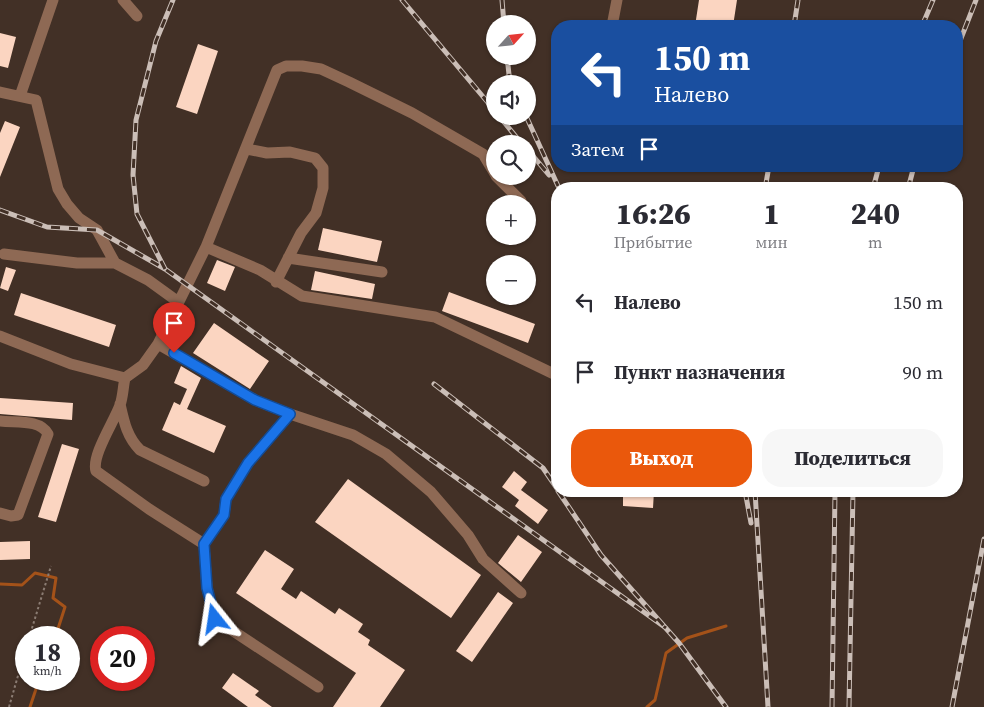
<!DOCTYPE html>
<html lang="ru">
<meta charset="utf-8">
<style>
:root{--surface:#fff;--page:#f7f7f7;--text:#2b2b33;--muted:#7c7c81;--accent:#ea580c}
body{margin:0;font-family:"Source Serif 4",serif;background:var(--page);color:var(--text);height:100vh;display:flex;flex-direction:column;font-size:19px;white-space:nowrap}
*{box-sizing:border-box;margin:0}
p{font-size:16px;color:var(--muted)}
.icon{flex:none;width:28px;height:28px;fill:none;stroke:currentColor;stroke-width:2;stroke-linecap:round;stroke-linejoin:round}
.map{position:relative;flex:1;overflow:hidden}
.details{position:absolute;left:551px;top:182px;width:412px;height:315px;display:flex;flex-direction:column;background:var(--surface);border-radius:20px;box-shadow:0 1px 4px #0004}
.details>*{flex:none}
.hud{position:absolute;left:551px;top:20px;width:412px;height:152px;border-radius:20px;box-shadow:0 1px 4px #0004;background:#1a4fa0;color:#fff;overflow:hidden}
.needle{width:32px;rotate:63deg}
.buttons{position:absolute;left:486px;top:15px;display:grid;gap:10px}
.buttons a{display:grid;place-items:center;width:50px;height:50px;border-radius:50%;background:var(--surface);box-shadow:0 1px 4px #0004;font-size:25px}
.speed{position:absolute;left:15px;top:626px;display:flex;gap:10px;font-size:25px;font-weight:700;text-align:center}
.speed>*{display:grid;place-content:center;width:65px;height:65px;border-radius:50%;background:var(--surface);box-shadow:0 1px 4px #0004;line-height:1}
.speed small{font-size:12px;font-weight:400}
.speed .limit{border:8px solid #d22;background:#fff;color:#111}
.pin{position:absolute;display:grid;place-items:center;width:42px;height:42px;color:#fff;margin:-51px -21px;border-radius:50% 50% 50% 0;rotate:-45deg;box-shadow:0 0 5px #0007}
.pin .icon{rotate:45deg}
.me{position:absolute;width:55px;margin:-28px;rotate:345deg;stroke-linejoin:round;filter:drop-shadow(0 0 4px #0008)}
.turn{display:flex;align-items:center;gap:18px;height:105px;padding:0 20px;font-size:22px}
.turn .icon{width:65px;height:65px;stroke-width:2.5}
.turn b{display:block;font-size:35px;line-height:42px}
.then{display:flex;align-items:center;height:48px;padding:0 20px;background:#0003;gap:10px;font-size:19px}
.eta{display:flex;justify-content:space-evenly;align-items:center;height:85px;text-align:center}
.eta b{font-size:30px;font-weight:800;line-height:35px}
.cta{display:flex;gap:10px;margin-top:auto;padding:10px 20px}
.cta a{flex:1;height:58px;border-radius:20px;background:var(--accent);color:#fff;font-size:20px;font-weight:800;line-height:58px;text-align:center}
.cta a+a{background:var(--page);color:var(--text)}
ul{padding:0;list-style:none}
li{display:flex;align-items:center;gap:15px;height:70px;padding:0 20px}
li div{flex:1}
li b{display:block;font-size:19px}
li em{font-style:normal}
.map>svg:first-child{display:block}
</style>
<div class="map">
<svg width="984" height="707" viewBox="0 0 984 707">
<rect width="100%" height="100%" fill="#423026"/>
<g fill="none" stroke-linecap="round" stroke-linejoin="round">
<path stroke="#a45219" stroke-width="3" d="M0,584l22,1 13,-12 21,5 -3,20 12,9 -10,31
M30,707l9,-27
M647,707l8,-7 11,-47 21,-15 39,-12"/>
</g>
<path fill="#fbd5c1" d="M699,0h38l-4,26h-38z
M0,33l16,4 -8,31 -8,-2z
M198,44l20,7 -21,63 -21,-7z
M5,121l15,6 -20,50v-44z
M323,228l59,13 -5,21 -59,-12z
M217,260l18,7 -10,24 -18,-8z
M6,267l10,3 -8,21 -8,-3z
M315,271l60,13 -3,15 -61,-9z
M449,292l86,32 -7,19 -86,-32z
M21,293l95,32 -7,22 -95,-32z
M214,323l55,38 -19,28 -57,-36z
M181,366l20,12 -14,31 39,17 -12,27 -52,-23 12,-28 6,3 7,-16 -13,-6z
M0,398l73,5 -1,17 -72,-6z
M62,444l17,5 -23,73 -18,-5z
M514,471l13,11 -6,8 27,20 -10,14 -23,-18 4,-6 -17,-13z
M348,479l133,96 -30,43 -136,-96z
M623,491h31l-1,17 -30,-2z
M518,535l24,17 -21,30 -23,-19z
M30,541v18l-30,1v-18z
M265,550l29,19 -13,20 15,10 5,-8 34,23 4,-6 24,16 -5,8 12,8 -2,5 37,25 -25,37h-47l23,-34 -120,-80z
M498,592l15,11 -41,59 -16,-11z
M233,673l26,18 -4,4 17,12h-24l-26,-19z"/>
<g fill="none" stroke-linecap="round" stroke-linejoin="round">
<path stroke="#8b7c73" stroke-width="2" stroke-dasharray="2.5 2.5" stroke-linecap="butt" d="M29,638l22,-72
M9,707l17,-59"/>
<path stroke="#8e6954" stroke-width="11" d="M123,0l14,16
M612,26l5,-26
M0,92l36,8 22,89 9,15 12,14 18,12 18,33 33,17 29,21
M20,96l33,-96
M247,149l20,4 23,-1 25,6 8,10v20l-7,25 -15,20 -25,49
M496,176l25,25
M206,247l71,-177 9,-4h16l19,3 28,13 63,31 71,41 12,20
M4,254l73,9h38
M288,258l94,14
M0,336l71,28 54,14 18,-13 15,-21 48,-97 54,23 42,26 133,21 123,59
M158,344l97,56 35,14
M125,378c-2,9 -2,19 -5,27 -5,15 -29,51 -24,66l53,38 55,35 20,-29 2,-16 22,-36 42,-49 63,21 33,19 45,38 37,43 15,24 38,34
M120,404c4,18 7,33 20,46l64,31
M0,421c16,2 40,-2 48,13l-30,81 -7,1 -11,-3
M204,544l3,44 8,31 103,68"/>
<g stroke="#cbbeb7" stroke-width="5">
<path id="rail" d="M402,0l93,111
M502,0l2,24
M794,26l4,-26
M922,26l11,-26
M958,46l18,-46
M507,56l3,28
M499,116l23,28
M526,116l32,70
M528,150l21,25
M765,189l4,-23
M873,189l6,-23
M908,189l6,-23
M0,210l47,17 50,3 68,39 501,359
M165,269l-28,-55 -4,-39 3,-55 20,-79 17,-41
M434,384l109,84 15,22
M558,491l43,64 78,88 47,64
M745,491l6,32
M755,491l13,216
M832,707l3,-216
M849,707l4,-216
M952,707l32,-168"/>
</g>
<use href="#rail" stroke="#423026" stroke-width="3" stroke-dasharray="9" stroke-linecap="butt"/>
</g>
<g fill="none" stroke-linecap="round" stroke-linejoin="round">
<g stroke="#114b97" stroke-width="12">
<path id="route" d="M174,353l81,47 35,14 -42,49 -22,36 -2,16 -20,29 3,44 8,31"/>
</g>
<use href="#route" stroke="#1a73e8" stroke-width="9"/>
</g>
</svg>
<div class="buttons">
<a><svg class="needle" viewBox="-14 -14 28 28"><path d="M0-13l5 13h-10z" fill="#e53935"/><path d="M0 13l5-13h-10z" fill="#7c7c81"/></svg></a>
<a><svg class="icon" aria-label="sound" viewBox="0 0 24 24"><path d="M4 9h4l5-4v14l-5-4H4zM17 9q2 3 0 6"/></svg></a>
<a><svg class="icon" aria-label="search" viewBox="0 0 24 24"><circle cx="10" cy="10" r="6"/><path d="M15 15l6 6"/></svg></a>
<a>+</a>
<a>−</a>
</div>
<div class="speed"><div>18<small>km/h</small></div><div class="limit">20</div></div>
<div class="pin" style="left:174px;top:353px;background:#d93025"><svg class="icon" aria-label="arrive" viewBox="0 0 24 24"><path d="M6 21V4h12l-3 4 3 4H6"/></svg></div>
<svg class="me" style="left:215px;top:619px" viewBox="-20 -20 40 40"><path d="M0-17L14 15 0 8-14 15z" fill="#1a73e8" stroke="#fff" stroke-width="4"/></svg>
<div class="hud">
<div class="turn"><svg class="icon" aria-label="left" viewBox="0 0 24 24"><path d="M17 20v-9H6M10 6l-5 5 5 5"/></svg><div><b>150 m</b>Налево</div></div>
<div class="then">Затем<svg class="icon" aria-label="arrive" viewBox="0 0 24 24"><path d="M6 21V4h12l-3 4 3 4H6"/></svg></div>
</div>
<section class="details">
<div class="eta">
<div><b>16:26</b><p>Прибытие</p></div>
<div><b>1</b><p>мин</p></div>
<div><b>240</b><p>m</p></div>
</div>
<ul>
<li><svg class="icon" aria-label="left" viewBox="0 0 24 24"><path d="M17 20v-9H6M10 6l-5 5 5 5"/></svg><div><b>Налево</b></div><em>150 m</em></li>
<li><svg class="icon" aria-label="arrive" viewBox="0 0 24 24"><path d="M6 21V4h12l-3 4 3 4H6"/></svg><div><b>Пункт назначения</b></div><em>90 m</em></li>
</ul>
<div class="cta"><a>Выход</a><a>Поделиться</a></div>
</section>
</div>
